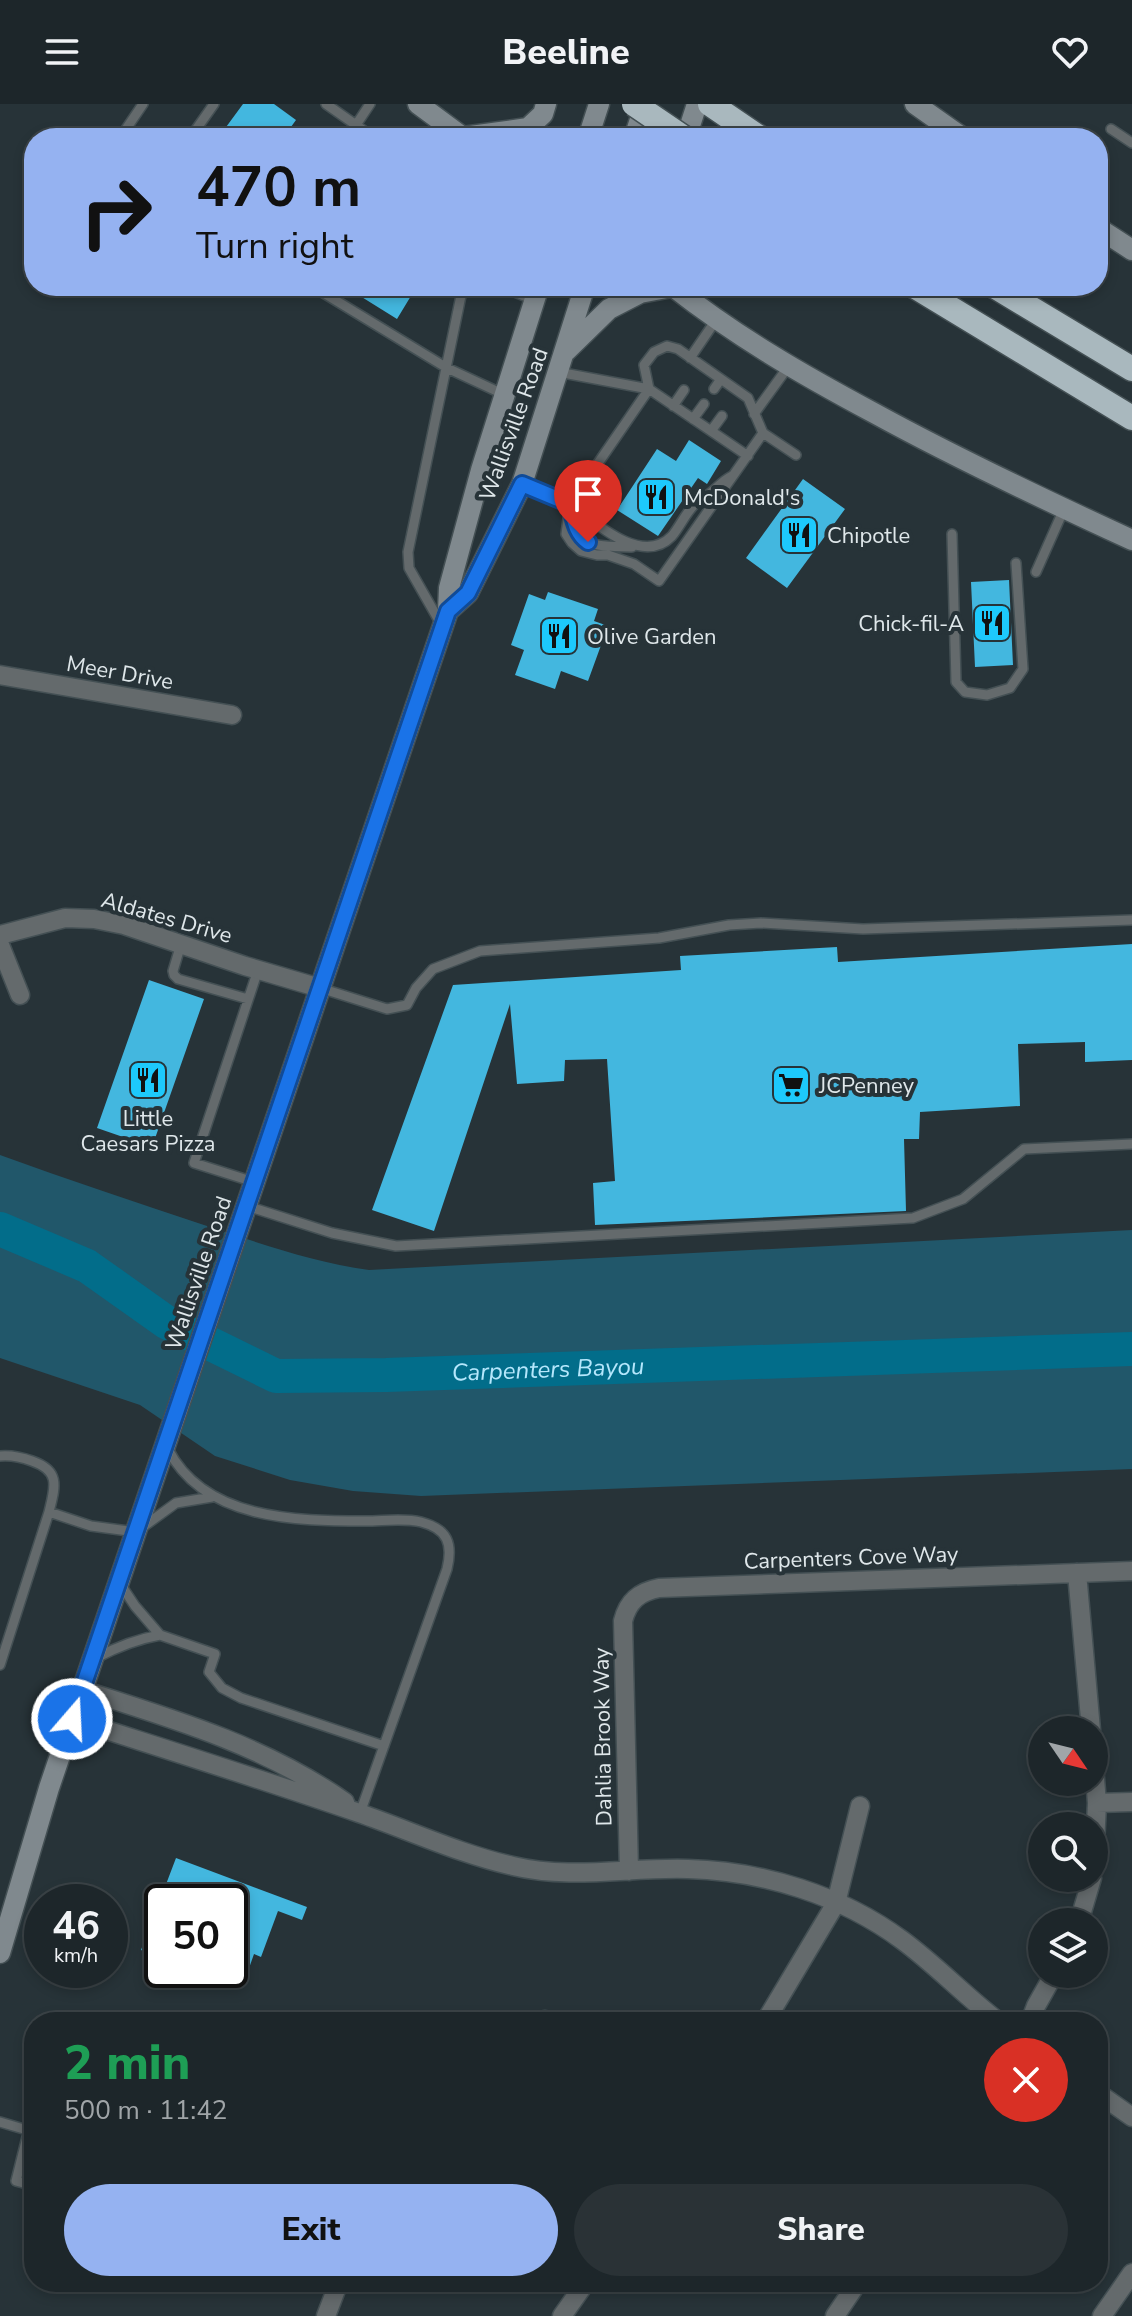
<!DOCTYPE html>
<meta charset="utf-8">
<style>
:root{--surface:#1d262a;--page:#2a3236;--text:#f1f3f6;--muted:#a0a5a8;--line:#3b4347;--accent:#95b2f1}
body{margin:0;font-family:"Nunito Sans",sans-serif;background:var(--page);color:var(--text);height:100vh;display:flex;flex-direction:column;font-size:30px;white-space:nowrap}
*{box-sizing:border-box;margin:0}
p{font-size:26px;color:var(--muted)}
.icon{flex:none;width:44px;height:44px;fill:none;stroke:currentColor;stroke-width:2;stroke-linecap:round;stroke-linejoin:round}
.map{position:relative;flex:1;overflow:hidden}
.panel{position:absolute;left:24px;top:1908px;width:1084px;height:280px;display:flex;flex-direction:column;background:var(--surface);border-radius:32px;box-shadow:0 4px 12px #0003,0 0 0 2px var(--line)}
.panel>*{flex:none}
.banner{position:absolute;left:24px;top:24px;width:1084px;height:168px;border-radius:32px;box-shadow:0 4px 12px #0003,0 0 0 2px var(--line);background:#95b2f1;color:#111;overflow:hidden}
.needle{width:52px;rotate:125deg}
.buttons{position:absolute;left:1028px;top:1612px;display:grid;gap:16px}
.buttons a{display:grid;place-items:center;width:80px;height:80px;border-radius:50%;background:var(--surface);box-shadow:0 4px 12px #0003,0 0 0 2px var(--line);font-size:40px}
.speed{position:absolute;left:24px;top:1780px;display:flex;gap:16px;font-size:40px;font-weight:700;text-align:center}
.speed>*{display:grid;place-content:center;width:104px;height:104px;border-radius:50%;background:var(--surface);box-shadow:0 4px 12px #0003,0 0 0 2px var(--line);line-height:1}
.speed small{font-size:20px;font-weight:400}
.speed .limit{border:4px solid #111;border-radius:12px;background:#fff;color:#111}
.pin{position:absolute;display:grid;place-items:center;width:68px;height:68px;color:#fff;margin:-82px -34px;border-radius:50% 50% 50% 0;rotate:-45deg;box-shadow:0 0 8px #0007}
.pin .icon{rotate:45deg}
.me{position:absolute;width:88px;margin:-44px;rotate:19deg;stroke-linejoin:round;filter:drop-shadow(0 0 6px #0008)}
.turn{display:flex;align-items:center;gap:28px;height:168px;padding:0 40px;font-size:36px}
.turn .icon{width:104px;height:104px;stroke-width:2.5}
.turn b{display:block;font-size:56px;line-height:68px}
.round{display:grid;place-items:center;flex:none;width:84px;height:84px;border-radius:42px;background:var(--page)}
.summary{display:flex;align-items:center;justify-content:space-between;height:136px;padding:0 40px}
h1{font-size:48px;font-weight:800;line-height:60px;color:#1e9e55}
.action{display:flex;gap:16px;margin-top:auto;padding:16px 40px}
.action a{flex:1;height:92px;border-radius:48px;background:var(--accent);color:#111;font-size:32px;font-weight:800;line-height:92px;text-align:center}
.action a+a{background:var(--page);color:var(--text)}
header{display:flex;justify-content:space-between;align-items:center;height:104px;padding:0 40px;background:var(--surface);font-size:36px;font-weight:800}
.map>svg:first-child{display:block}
</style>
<header><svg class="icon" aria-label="menu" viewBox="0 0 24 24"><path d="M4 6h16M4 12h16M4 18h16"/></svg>Beeline<svg class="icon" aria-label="heart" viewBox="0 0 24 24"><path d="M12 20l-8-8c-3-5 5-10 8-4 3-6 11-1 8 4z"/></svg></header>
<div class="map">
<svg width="1132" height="2212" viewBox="0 0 1132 2212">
<rect width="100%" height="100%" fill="#273338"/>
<path fill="#21576a" d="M0,1051c68,25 136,47 204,70 55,18 108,37 165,45l763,-40v239l-711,27 -68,-5 -63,-11 -75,-24 -75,-51 -140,-47z"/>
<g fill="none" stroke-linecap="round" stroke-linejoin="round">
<path stroke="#026d8a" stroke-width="34" id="s1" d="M0,1125l87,37 79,56 110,54 110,-1 746,-26"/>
</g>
<path fill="#43b7df" d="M243,0h31l22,16 -13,18h-65z
M344,182h73l-20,33z
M689,336l32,21 -14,23 -9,-6 -40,58 -41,-26 40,-61 19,12z
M803,375l42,30 -58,79 -41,-30z
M1009,476l4,85 -38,2 -4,-85z
M548,488l50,17 -4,12 14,5 -20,55 -27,-10 -6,18 -40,-14 9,-25 -13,-5 18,-51 16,6z
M1132,840v116l-47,2v-20l-67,2 2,62 -100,6 -1,27h-15l2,72 -311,14 -2,-42 22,-2 -8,-122 -42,1 -1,21 -47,3 -7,-80 -76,227 -62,-21 81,-225 228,-15 -1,-14 157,-9 1,15z
M149,876l55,19 -52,148 -55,-19z
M176,1754l131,49 -5,13 -24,-9 -17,46 -7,-3 -12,34 -43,-16 31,-2v-68h-68v56l-21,-8z"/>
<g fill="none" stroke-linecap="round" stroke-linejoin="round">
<g stroke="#445054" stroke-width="12">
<path id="lane" d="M326,0l30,21 -10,13
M370,0l-14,21 18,13
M1111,25l21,14
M132,34l-8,-6 19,-28
M190,34l24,-34
M312,182l135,82 58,27
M500,182l34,14
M690,254l26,-38
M558,268l91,17 99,67
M714,285l7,-10
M673,302l11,-16
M754,310l34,-47
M693,315l11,-15
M711,327l11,-15
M522,380l48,20 79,-115 -5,-24 10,-13 13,-6 11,3 70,49 15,35 33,22
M570,400l-4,30 6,9 9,8 16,4h11l26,9 25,17 104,-148
M570,400c24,18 72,63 102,32 9,-11 15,-26 26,-35 3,-2 7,-4 10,-6 9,-7 14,-14 24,-19
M572,407c2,8 3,19 8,25 11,13 37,10 52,11
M952,430l4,148 9,10 22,3 23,-7 13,-19 -7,-106
M1036,468l28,-63
M441,520l-32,-56 -1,-16 55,-266
M181,840l-8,27 1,4 4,4 70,20
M320,884l67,21 20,-4 9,-17 17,-19 47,-18 179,-13 70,-13 32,-2 102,6 269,-9
M254,1078l-60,-19 64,-193
M247,1102l85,27 64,13 517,-28 50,-19 61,-50 108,-5
M168,1345c36,71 128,72 198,72 17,0 39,-3 55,1 27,7 32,22 26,47l-87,244
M0,1352c11,-1 21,1 32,5 29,10 23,26 17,51
M119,1478l16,24 25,29 55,19 -6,18 13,16 19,10 143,48
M96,1554c21,-11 41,-19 64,-23
M0,1561l49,-153 42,14 45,6 40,-29 36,-6
M34,2005l-18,72 18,5
M0,2018l27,8"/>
</g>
<g stroke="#445054" stroke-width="21">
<path id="street" d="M0,571l232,40
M0,831l65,-17 29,1 30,6 121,41 75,22
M0,841l20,50
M1077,1469l14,157
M82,1586c92,29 183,56 263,112
M72,1615c96,31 192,61 287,94 52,18 101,41 154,53 58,14 116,1 175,3 75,2 153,26 214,71 34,25 63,56 97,82
M1094,1663l3,36 -3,63
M1097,1699l35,-1
M629,1767l-6,-250c5,-20 16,-29 36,-33l473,-17
M1079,1818l13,-44
M536,1918l9,-2 12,2
M765,1918l71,-119 24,-97
M1030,1918l6,-16 18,-32
M1098,1989l34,24
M326,2212l13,-34
M562,2212l24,-34
M835,2212l23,-34
M1102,2212l30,-43"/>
</g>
<g stroke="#445054" stroke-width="23">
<path id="secondary" d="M418,0l46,34
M915,0l48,34
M463,33l65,-9 15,-14 3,-10
M588,34l11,-34
M634,34l11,-34
M686,34l11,-34
M1098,124l34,22
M672,182c65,51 129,88 202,127 84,46 171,87 258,127
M566,247l43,-42 31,-16 32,-6
M448,507l20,-18 54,-109 63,-198
M0,1849l49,-165 399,-1177 1,-23 32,-118 58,-184"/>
</g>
<g stroke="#445054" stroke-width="27">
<path id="highway" d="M710,0l50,34
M914,182l218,132
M994,182l138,83"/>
</g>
<use href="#lane" stroke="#646a6c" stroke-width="9"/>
<use href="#street" stroke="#646a6c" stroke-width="18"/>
<use href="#secondary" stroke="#80898e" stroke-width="20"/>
<use href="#highway" stroke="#a9b8be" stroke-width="24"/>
<g stroke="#445054" stroke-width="27" stroke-linecap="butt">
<path id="highway-bridge" d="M634,0l50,34"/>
</g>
<use href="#highway-bridge" stroke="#a9b8be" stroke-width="24"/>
</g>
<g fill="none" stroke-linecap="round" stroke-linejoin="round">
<g stroke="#114b97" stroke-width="20">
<path id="route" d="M72,1615l376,-1108 20,-18 54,-109 48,20c4,14 5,29 18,38"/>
</g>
<use href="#route" stroke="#1a73e8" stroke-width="14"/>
</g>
<defs>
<g id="restaurant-square" transform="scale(2)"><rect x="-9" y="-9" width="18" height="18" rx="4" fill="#1dc9fc" stroke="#273338"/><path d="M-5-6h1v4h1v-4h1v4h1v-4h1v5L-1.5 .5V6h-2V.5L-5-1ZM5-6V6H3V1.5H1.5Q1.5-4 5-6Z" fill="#111"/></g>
<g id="supermarket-square" transform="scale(2)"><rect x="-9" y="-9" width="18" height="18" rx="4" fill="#1dc9fc" stroke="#273338"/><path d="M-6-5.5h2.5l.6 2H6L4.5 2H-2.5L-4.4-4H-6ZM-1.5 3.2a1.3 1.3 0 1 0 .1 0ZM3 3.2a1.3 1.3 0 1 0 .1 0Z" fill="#111"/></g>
</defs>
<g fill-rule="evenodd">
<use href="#restaurant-square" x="656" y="393"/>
<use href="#restaurant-square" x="799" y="431"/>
<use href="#restaurant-square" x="992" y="519"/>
<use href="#restaurant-square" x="559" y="532"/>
<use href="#restaurant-square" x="148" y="976"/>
<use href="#supermarket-square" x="791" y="981"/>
</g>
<g text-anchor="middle" stroke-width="8" stroke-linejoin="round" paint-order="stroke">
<g font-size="22" fill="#dfe7ea" stroke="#273338">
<text transform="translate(513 320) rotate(-70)" y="8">Wallisville Road</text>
<text transform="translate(120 568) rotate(10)" y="8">Meer Drive</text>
<text transform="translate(167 813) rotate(16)" y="8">Aldates Drive</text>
<text transform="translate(198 1169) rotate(-71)" y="8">Wallisville Road</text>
<text transform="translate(851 1453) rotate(-2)" y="8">Carpenters Cove Way</text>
<text transform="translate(602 1633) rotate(-91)" y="8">Dahlia Brook Way</text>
</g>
<g font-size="22" fill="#dfe7ea" stroke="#273338" text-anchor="start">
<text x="684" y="401">McDonald's</text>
<text x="827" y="439">Chipotle</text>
<text x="964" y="527" text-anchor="end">Chick-fil-A</text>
<text x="587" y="540">Olive Garden</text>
<text x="819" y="989">JCPenney</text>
<text x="148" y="1022" text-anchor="middle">Little<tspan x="148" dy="25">Caesars Pizza</tspan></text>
</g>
<g font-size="24" font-style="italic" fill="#b5e7fc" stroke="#273338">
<text dy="8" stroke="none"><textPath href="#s1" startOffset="586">Carpenters Bayou</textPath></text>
</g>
</g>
</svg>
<div class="buttons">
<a><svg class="needle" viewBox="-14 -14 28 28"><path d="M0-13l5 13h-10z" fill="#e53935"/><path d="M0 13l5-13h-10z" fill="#a0a5a8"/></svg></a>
<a><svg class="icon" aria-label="search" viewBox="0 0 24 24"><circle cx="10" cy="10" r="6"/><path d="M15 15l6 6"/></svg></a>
<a><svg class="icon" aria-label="layers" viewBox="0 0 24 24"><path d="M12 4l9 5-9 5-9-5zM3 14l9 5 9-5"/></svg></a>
</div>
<div class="speed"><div>46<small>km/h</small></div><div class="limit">50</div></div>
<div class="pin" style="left:588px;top:438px;background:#d93025"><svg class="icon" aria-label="arrive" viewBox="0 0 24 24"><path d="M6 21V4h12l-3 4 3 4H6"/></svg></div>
<svg class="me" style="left:72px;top:1615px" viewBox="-20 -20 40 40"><circle r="17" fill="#1a73e8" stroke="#fff" stroke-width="3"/><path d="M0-11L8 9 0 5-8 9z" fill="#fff"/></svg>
<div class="banner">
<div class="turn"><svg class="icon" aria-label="right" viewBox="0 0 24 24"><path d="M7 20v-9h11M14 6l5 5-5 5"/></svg><div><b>470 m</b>Turn right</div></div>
</div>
<section class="panel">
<div class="summary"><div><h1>2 min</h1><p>500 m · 11:42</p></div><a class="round" style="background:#d93025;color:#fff"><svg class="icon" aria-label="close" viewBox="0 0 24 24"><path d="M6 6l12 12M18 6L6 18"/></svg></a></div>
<div class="action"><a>Exit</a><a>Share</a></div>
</section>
</div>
